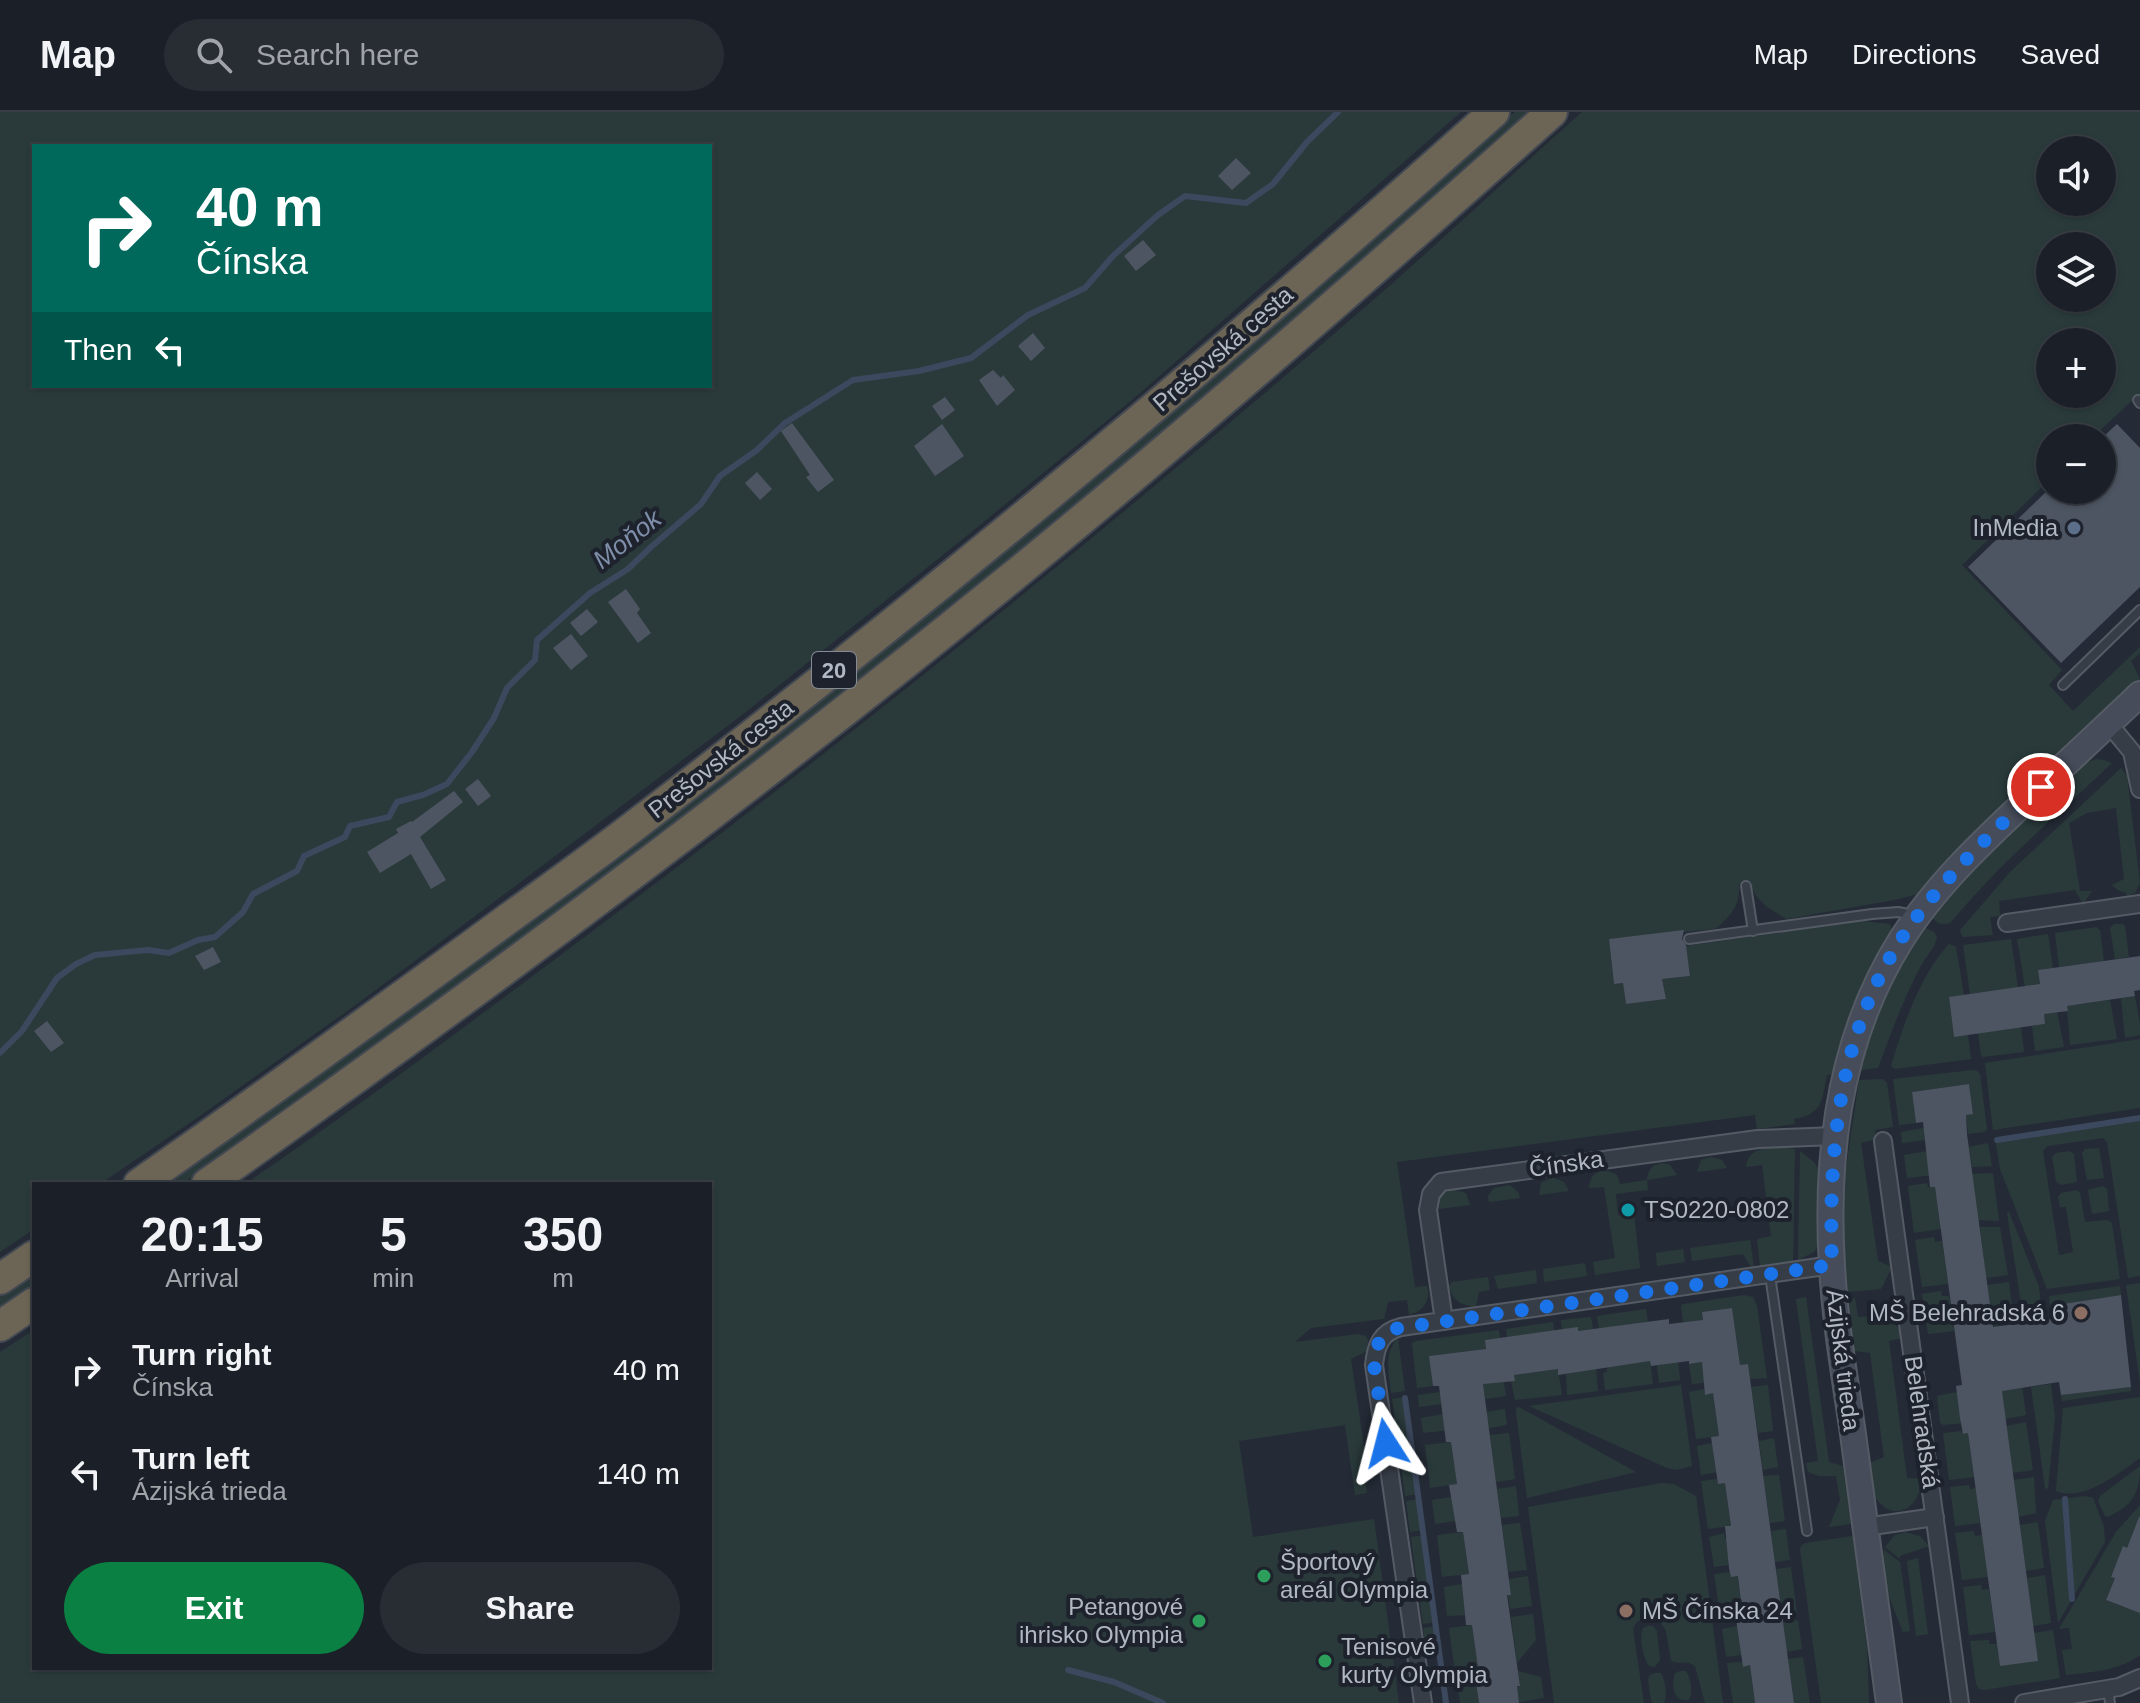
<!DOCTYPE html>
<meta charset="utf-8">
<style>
:root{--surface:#1b2028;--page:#282d34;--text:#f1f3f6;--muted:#a0a3a8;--line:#393e45;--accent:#0b8043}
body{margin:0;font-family:Helvetica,sans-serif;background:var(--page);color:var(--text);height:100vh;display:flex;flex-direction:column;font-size:30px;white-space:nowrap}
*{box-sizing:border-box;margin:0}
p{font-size:26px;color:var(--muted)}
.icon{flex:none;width:44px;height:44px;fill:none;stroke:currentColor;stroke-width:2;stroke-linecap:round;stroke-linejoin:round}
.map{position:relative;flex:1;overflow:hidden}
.details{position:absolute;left:32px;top:1070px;width:680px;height:488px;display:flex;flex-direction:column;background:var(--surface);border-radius:0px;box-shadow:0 2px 6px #0004,0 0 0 2px var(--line)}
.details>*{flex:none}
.hud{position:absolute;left:32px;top:32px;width:680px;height:244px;border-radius:0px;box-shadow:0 2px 6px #0004,0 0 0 2px var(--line);background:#00695c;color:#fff;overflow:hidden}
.fabs{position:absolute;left:2036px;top:24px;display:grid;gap:16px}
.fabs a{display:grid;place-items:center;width:80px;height:80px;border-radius:50%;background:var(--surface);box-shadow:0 2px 6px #0004,0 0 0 2px var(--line);font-size:40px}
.pin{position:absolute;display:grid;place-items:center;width:68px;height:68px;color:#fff;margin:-34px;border:4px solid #fff;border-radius:50%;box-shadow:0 2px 8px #0007}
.me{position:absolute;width:88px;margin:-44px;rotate:351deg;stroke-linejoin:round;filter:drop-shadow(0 0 6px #0008)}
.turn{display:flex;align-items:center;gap:28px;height:168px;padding:0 32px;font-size:36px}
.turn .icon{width:104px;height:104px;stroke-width:2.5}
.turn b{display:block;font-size:56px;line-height:68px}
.then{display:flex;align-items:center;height:76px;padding:0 32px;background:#0003;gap:16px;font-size:30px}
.eta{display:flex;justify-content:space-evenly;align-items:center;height:136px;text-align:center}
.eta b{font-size:48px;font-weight:700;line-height:56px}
.action{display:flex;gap:16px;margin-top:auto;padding:16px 32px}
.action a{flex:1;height:92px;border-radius:48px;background:var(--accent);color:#fff;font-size:32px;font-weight:700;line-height:92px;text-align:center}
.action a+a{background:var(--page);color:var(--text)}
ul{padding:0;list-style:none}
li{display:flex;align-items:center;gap:24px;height:104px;padding:0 32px}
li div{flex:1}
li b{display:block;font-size:30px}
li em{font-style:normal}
header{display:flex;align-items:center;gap:48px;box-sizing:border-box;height:112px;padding:0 40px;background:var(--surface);border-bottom:2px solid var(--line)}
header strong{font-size:38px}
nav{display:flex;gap:44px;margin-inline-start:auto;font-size:28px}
.search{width:560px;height:72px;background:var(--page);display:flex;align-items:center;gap:20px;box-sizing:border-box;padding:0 28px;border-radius:44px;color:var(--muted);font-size:30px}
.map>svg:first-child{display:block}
</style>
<header>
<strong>Map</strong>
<div class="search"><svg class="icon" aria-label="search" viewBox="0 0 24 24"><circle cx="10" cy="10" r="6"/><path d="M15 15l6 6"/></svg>Search here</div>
<nav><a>Map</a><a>Directions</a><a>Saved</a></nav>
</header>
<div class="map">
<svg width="2140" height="1591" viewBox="0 0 2140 1591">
<rect width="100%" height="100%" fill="#242b36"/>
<path fill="#2a3a3b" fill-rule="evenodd" d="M0,0h1461l-329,288 -163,134 -227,181 -228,172 -157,117 -163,116 -94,64h-66v45l-34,23zM34,34h676v240h-676z
M1515,0h17c-152,133 -303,269 -459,397 -223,183 -451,361 -685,530 -68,49 -137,97 -206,145h-18l217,-153 238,-177 448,-355 172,-144z
M1582,0h558v281l-48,45h-42v41l-88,86 100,105 -13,15 24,26 67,-64v6l-9,8 9,18 -172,161 -50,54 -24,6 -107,19c-16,-9 -33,-18 -36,-37l-12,2c2,20 -8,32 -24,45l-106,10 5,45 9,-1 3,21 40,-5 -4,-20 28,-3 -4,-30 176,-25 28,3 2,7c-27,45 -46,92 -59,143l-6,1c-5,25 -4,39 -33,44l1,5 -38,5 -2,-14 -358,47 18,125 12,-1c4,15 -4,25 -18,29l-2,-15 -19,2 -4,17 -73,9 -16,14 63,-8 8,2 2,5 -1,10 -16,8 14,94 -1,18 3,22 -12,2 -10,-70 -106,16 14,96 121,-18 25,184h-1399v-351l34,-22v338h676v-484h-465c116,-79 229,-164 341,-248 267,-200 526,-410 778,-628 74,-64 145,-131 218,-196zM2050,38h52v52h-52zM2050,134h52v52h-52zM2050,230h52v52h-52z
M2096,647l8,1 8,3c-55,52 -113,101 -161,159 -7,4 -13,2 -19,-4 45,-57 99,-103 151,-154z
M2121,656l6,8 13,107 -5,10 -8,3 -1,-3 -8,-3 -6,-5 12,-6 -8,-71 -29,5 -18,10 11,68h12l-9,13 -8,-14 -76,11 1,15 -10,1 3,18 -30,2 -3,-6 1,-2 49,-57z
M2114,812h9l2,2 4,31 -14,2 -5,-31z
M2096,815l4,3 4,31 -45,6 -4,-34z
M1925,816l9,4 3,5c-2,11 -10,18 -15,27 -18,33 -31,69 -44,104l-17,2c13,-54 33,-97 64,-142z
M2048,822l5,34 -15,2 2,15 -15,2 -8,-48z
M2011,827l7,49 -48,6 -7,-49z
M1949,832l7,3 8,48 -15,3 5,38 14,-1 3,24 -76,10 -4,-3c12,-40 29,-91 58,-122z
M2135,884l5,28v11l-15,3 -4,-40z
M2110,888l7,39 -47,6 -3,-39z
M2056,895l8,40 -29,4 -3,-25 13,-2 -2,-15z
M2021,915l3,25 -41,5 -2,-2 -3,-22z
M2140,927v69l-147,22 -8,-67z
M1973,958l4,1 3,3 7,55 -3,3 -16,2 -2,-19 7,-2 -4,-29 -57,8 4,31 -17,2 -6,-46z
M1883,967l4,4 6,44 -18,3 1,9 -15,4 17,118 14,6 -11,22 -33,3 -6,-59 3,-58 14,-95z
M2140,1004v160l-12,2 -21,-136 -4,-4 -56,8 -4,5 16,104 14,-3 -7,-45h-6l-2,-10 3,-4 15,-3 4,3 5,29 22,-2 5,3 8,56 -73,10 -47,-120 -5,-31z
M1924,1016l1,12 -23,3 -1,-11z
M1988,1031l4,23 -20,1 -3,-20z
M1777,1035l18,2 -2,112 -33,5 -3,-27 14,-3 -9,-71 -16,2c2,-17 16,-19 31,-20z
M2099,1036l5,30 -17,2 -5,-27 3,-4z
M1800,1039l14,11 6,10 -3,76 -3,4 -16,8z
M1927,1039l7,24 -27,3 -3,-23z
M2070,1039l4,3 3,28 -16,3 -5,-4 -4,-24 4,-4z
M1711,1045l11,3 5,8 -30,4 4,-12z
M1662,1051l8,2 7,10 -30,5 1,10 -32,4 2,21 16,-2 6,55 -45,7 -2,-13 22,-4 -11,-71 -15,1c1,-17 14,-21 28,-13l3,9 27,-4c1,-10 4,-15 15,-17z
M1993,1061l6,48 -21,-1 -6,-46z
M1552,1065l12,5 5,9 -30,4 2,-12z
M1927,1071l1,4h7l6,42 -27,4 -6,-47z
M1510,1073l8,7 2,6 -31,4 -1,-6 6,-8z
M2103,1074l4,3 2,22 -17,3 -4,-24z
M1451,1077l15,4 4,12 -31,4 1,-11 6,-6z
M2009,1100l30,75 4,33 -19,2 -17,-109z
M1980,1115h20l8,48 -22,3z
M1934,1125l1,5 7,-1 6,43 -26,3 -7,-47z
M1750,1128l4,27h-3l-8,-13 -51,7 -2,-13z
M1683,1137l2,13 -28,4 -1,-13z
M1585,1151l2,13 -43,6 -1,-13z
M1536,1158l1,13 -39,6 -4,-13z
M34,1161v13l-34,23v-13z
M1488,1165l2,13 -11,2 -3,15c-14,-2 -24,-6 -27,-21l3,-4z
M2009,1170l5,42 -21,2 -6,-41z
M2140,1171v100l-14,-98z
M2120,1174l1,9 -71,11 -1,-10z
M1941,1179l1,5h7l5,35 -26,3 -6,-40z
M1744,1183l9,2 4,9 10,72 -17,1 -2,-15 -8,1 -8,-57 -30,4 1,9 -20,1 -2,-17 3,-1z
M1806,1185l23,165 14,4 8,58 -22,3 11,-27 -4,-24h-17l-11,-4 -2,-9 12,-2 -22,-162z
M1855,1186l3,19 27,-1 14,12 3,10 -13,3 18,137 14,1c1,25 -24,45 -43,22 -8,-9 -7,-27 -9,-38l15,-6 -14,-104 -16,-2 -5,-52z
M1646,1197l2,13 -49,7 -2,-13z
M1591,1205l2,12 -15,2 -16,-2 -1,-9z
M1553,1210l1,9 -47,6 -1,-8z
M1499,1218l1,8 -15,2 1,9 -56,7 3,30 -16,2 -5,-45 4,-2z
M1398,1226l7,53 -14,2c-2,-20 -8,-39 7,-55z
M1662,1247l16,1 2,20 -21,3 -2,-18h5z
M1650,1249l3,23 -48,6 -2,-17 4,-1v-5z
M1708,1249l3,21 -19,2 -3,-20z
M1596,1256l2,23 -31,4 -1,-21z
M1558,1257l4,26 -47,5 -4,-19 4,-1 -1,-5z
M1503,1265l3,19 -21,3 -3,-20z
M2051,1272l4,33 -7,72 -3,-1 -14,-101z
M1681,1273l11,81 -15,4 -10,-2 -138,-62z
M1768,1273l5,46 -15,2 -7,-46z
M2022,1274l4,29 -21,4 -4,-29z
M2131,1275v4l-69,10 -1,-6z
M1704,1277l2,5 7,-1 6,43 -23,3 -7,-47z
M1440,1280l2,12 -23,3 -1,-12z
M1957,1280l9,31 -23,2 -3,-3 -3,-26z
M1406,1285l6,45 -14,2 -6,-45z
M2140,1285v61c-23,16 -56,44 -84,33l7,-83z
M1519,1295l117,65 -109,26 -11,-86v-4z
M1505,1297l2,16 -18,3 -3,-16z
M1444,1302l6,16 -27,3 -2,-15z
M2026,1310l7,48 -20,3 -7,-47z
M1962,1319l1,3 5,-1 6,44 -25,3 -6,-47z
M1509,1321l6,46 -19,3 -6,-47z
M1774,1326l4,29 -15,3 -4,-29z
M1451,1330l6,42 -27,4 -5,-43z
M1712,1331l11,28 -22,4 -4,-29z
M1401,1353l15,6 3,23 -14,2z
M2140,1354c0,27 -7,40 -33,51l-2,-1 -7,-15 2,-5z
M1779,1363l6,46 -15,2 -7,-47z
M2034,1365l2,36 -18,4 -4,-37z
M1717,1367l1,5 7,-1 6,43 -23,3 -7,-48z
M1662,1371l12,1 22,12 27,207h-18l-10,-37c-10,-7 -17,0 -24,-6l-5,-29 -8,-13c-11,-2 -21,0 -25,11l11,74h-90l-26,-196z
M1969,1373l1,4 6,-1 4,35 -25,3 -5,-39z
M1516,1374l3,30 -18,2 -4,-29z
M1458,1384l4,24 -27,4 -3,-24z
M2086,1384l7,2 11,29 1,15 -47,81 -13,-102 8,-21z
M1420,1387l4,31 -14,2 -4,-31z
M2140,1393v23l-5,-1 -8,21 -4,-1 -12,29 4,2 -9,22 17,7 17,3v45c-21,16 -48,17 -74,20l-4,-25 10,-1 -3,-21 -10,1 57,-97z
M2038,1410l6,46 -18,3 -6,-46z
M1520,1411l7,47 -19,2 -6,-47z
M1786,1417l4,31 -15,2 -4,-31z
M1974,1419l1,5 7,-1 6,42 -26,3 -7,-47z
M1463,1420l6,42 -27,3 -5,-42z
M1905,1420l15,4 9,10 -29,10v3l-15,-12 10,-12z
M1724,1421l1,5 8,-1 3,27 -22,3 -5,-30z
M1425,1423l6,47 -14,2 -6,-47z
M1853,1424l14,112 2,55h-48l-21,-154 2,-4 3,-2z
M1884,1438l16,12 10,69 -7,1c-9,-25 -25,-55 -19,-82z
M1918,1446l10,76 -12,2 -9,-75z
M1791,1455l6,46 -15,3 -6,-47z
M1730,1460l1,5 7,-1 5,42 -22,3 -7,-47z
M2045,1463l6,48 -18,3 -6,-48z
M1528,1464l4,30 -22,3 -2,-14 3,-1 -2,-15z
M1462,1472l3,31 -18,1 -3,-29z
M1981,1473l1,5 7,-1 6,43 -26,3 -6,-48z
M1432,1474l4,36 -13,2 -5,-36z
M1533,1502l3,26 -19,23 -6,-46z
M1798,1508l4,29 -15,3 -4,-29z
M1472,1513l6,43 -23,3 -6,-43z
M1437,1514l4,29 -14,2 -4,-29z
M1648,1514h5l4,5 3,29 -5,7 -6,-1c-6,-8 -10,-28 -6,-38z
M1737,1514l12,28 -23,3 -4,-28z
M2053,1518l7,48 -76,12 -5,-1 -3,-5 -6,-43 19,-1v4h8l3,22 34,-33z
M1803,1545l7,46h-16l-6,-44z
M1742,1550l1,5 7,-2 5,38h-22l-6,-40z
M1518,1559l23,6 3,21 -25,4 -2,-15 3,-2z
M1680,1559h6c5,7 7,22 3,29 -16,3 -18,-15 -14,-27z
M1655,1561h6c4,8 7,22 3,30h-11l-2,-2 -3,-22 2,-4z
M1474,1565v2h5l2,12 -4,1 2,11h-19l-3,-23z"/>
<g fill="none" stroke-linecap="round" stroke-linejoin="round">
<path stroke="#3c485d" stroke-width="6" d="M0,941l22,-22 35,-53 19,-14 19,-9 53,-5 21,3 29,-13 17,-3 28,-25 10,-18 44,-23 7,-15 41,-19 5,-11 39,-9 8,-15 26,-7 24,-11 25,-32 22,-34 13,-30 28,-28 2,-20 53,-47 38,-24 23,-22 50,-43 19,-28 37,-26 28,-27 68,-43 66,-9 52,-13 57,-43 57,-27 28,-32 45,-41 27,-19 61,7 27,-19 34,-42 31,-30
M1997,1028l143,-22
M1405,1286l41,305
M2065,1387l7,100
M1068,1558l46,12 49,21"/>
</g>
<path fill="#4d5562" d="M1236,46l15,15 -19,17 -14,-14z
M1143,128l13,15 -20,16 -12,-15z
M1033,221l12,15 -14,13 -13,-15z
M993,258l8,8 2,-3 12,15 -18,16 -18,-26z
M945,285l10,13 -13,10 -10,-14z
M792,311l42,57 -16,12 -12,-15 4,-2 -29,-44z
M942,312l22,32 -29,20 -21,-30z
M2117,312l23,24v139l-79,76 -93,-96 80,-77h54v-52z
M757,360l15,17 -12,11 -15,-17z
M626,477l14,20 -3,4 14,20 -13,10 -30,-41z
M587,497l11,13 -17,14 -11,-13z
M571,522l17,22 -17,14 -18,-22z
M478,667l13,17 -13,10 -13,-17z
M454,679l9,11 -43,35 26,43 -15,9 -20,-35 -31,19 -13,-21 31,-19 -2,-4 15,-8 1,1z
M1684,818l-2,9 4,6 4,31 -28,3 4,20 -40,5 -3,-21 -9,1 -5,-45z
M213,835l8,15 -17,8 -9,-14z
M2140,844v34l-6,1 1,5 -68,10 1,5 -24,3 1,10 -91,13 -5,-40 91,-13 -2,-14z
M47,909l17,22 -13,9 -17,-21z
M1969,972l4,30 -7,1 1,19 26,193 59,-8 -2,-13 71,-11 10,92 -70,8 -2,-13 -57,9 36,270 -38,5 -32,-233 -5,1 -3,-16 -4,-32 6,-1 -27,-198h-5l-7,-65 -7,1 -4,-31z
M1732,1196l8,57 8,-1 46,339h-39l-5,-38 -7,2 -7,-48 7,-1 -5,-42 -7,1 -2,-9 -4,-42h6l-6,-43 -7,1 -7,-47 8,-1 -6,-43 -8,2 -3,-33 -13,2v-3l-38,5 -1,-5 -92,14v-6l-44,6 1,6 -32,3 28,211h-4l13,91h-3l2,17h-40l-5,-35h4l-6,-43h-6l-5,-50 8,-1 -6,-42h-6l-8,-47 8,-1 -6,-42h-5l-7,-56h-6l-4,-30 57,-7 -1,-9 93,-13v4l91,-12v5l34,-4 -1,-8z
M2139,1405h1v96l-34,-13 9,-22 -4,-1 12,-31 4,2z"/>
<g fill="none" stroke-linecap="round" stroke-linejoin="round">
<g stroke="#555b65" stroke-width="12">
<path id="lane" d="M2138,288l2,3
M2063,573l77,-75
M1746,774l7,45
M1689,827l183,-25 26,-2 15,3
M1770,1163l37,256
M2108,1577l2,14"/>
</g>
<g stroke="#555b65" stroke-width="20">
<path id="street" d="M2109,612l23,28 8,37
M2007,811l133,-19
M1883,1029l77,562
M1444,1209l-16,-111 3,-16 10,-12 317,-43 77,-3
M1865,1415l70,-10
M1423,1591l-49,-338c2,-20 7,-33 27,-38l431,-62
M2024,1591l95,-16 21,-9"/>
</g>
<g stroke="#555b65" stroke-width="28">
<path id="secondary" d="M1889,1591c-12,-90 -24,-180 -36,-269 -8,-56 -18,-112 -21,-168 -7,-113 8,-229 69,-326 34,-54 82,-99 129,-143 37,-34 74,-69 110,-103"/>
</g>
<g stroke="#424852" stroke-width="34">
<path id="highway" d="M139,1072c112,-78 222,-158 332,-238 51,-38 103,-74 154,-113 300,-229 588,-470 869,-721
M207,1072c271,-191 537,-389 794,-598 188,-153 371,-313 551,-474
M0,1167l34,-23
M0,1214l34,-23"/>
</g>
<use href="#lane" stroke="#373d47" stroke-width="8"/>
<use href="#street" stroke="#373d47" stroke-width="16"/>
<use href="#secondary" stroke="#464c59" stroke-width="24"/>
<use href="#highway" stroke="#6c6555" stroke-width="30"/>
</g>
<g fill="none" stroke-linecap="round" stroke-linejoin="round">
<path stroke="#1a73e8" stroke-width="14" stroke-dasharray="0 25.2" d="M1386,1331l-12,-78c1,-15 4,-29 19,-36l439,-64c-4,-124 8,-249 87,-351 36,-47 79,-87 122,-127"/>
</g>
<circle fill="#5c6f8a" stroke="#1d222c" stroke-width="3" cx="2074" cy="416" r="8"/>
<circle fill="#0f9aa8" stroke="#1d222c" stroke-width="3" cx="1628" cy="1098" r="8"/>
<g fill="#8d6e63" stroke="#1d222c" stroke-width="3">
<circle cx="2081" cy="1201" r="8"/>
<circle cx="1626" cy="1499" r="8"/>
</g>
<g fill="#2e9e5b" stroke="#1d222c" stroke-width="3">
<circle cx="1264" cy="1464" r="8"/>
<circle cx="1199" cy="1509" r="8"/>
<circle cx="1325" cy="1549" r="8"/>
</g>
<g text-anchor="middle" stroke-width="8" stroke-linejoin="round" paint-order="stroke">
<rect fill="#1d222c" stroke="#858b96" stroke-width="2" x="812" y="540" width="44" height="36" rx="6"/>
<g font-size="22" font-weight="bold" fill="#b2b8c3">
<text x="834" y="566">20</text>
</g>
<g font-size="24" fill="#b2b8c3" stroke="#1d222c">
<text transform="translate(1223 237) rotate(-41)" y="8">Prešovská cesta</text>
<text transform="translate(721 647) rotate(-38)" y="8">Prešovská cesta</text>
<text transform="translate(1566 1052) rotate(-8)" y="8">Čínska</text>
<text transform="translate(1843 1248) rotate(83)" y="8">Ázijská trieda</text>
<text transform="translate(1922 1310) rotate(82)" y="8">Belehradská</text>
</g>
<g font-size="24" fill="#b2b8c3" stroke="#1d222c" text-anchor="start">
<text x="2058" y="424" text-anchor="end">InMedia</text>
<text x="1644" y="1106">TS0220-0802</text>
<text x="2065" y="1209" text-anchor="end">MŠ Belehradská 6</text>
<text x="1280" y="1458">Športový<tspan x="1280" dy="28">areál Olympia</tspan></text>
<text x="1183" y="1503" text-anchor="end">Petangové<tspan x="1183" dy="28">ihrisko Olympia</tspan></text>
<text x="1642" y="1507">MŠ Čínska 24</text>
<text x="1341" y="1543">Tenisové<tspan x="1341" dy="28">kurty Olympia</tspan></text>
</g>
<g font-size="26" font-style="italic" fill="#7e8da8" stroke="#1d222c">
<text transform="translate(627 427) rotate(-38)" y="9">Moňok</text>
</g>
</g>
</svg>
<div class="fabs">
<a><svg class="icon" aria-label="sound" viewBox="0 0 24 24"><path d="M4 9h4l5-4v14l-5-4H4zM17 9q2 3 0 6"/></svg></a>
<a><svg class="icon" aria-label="layers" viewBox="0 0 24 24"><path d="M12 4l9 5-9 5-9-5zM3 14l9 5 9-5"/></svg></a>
<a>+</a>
<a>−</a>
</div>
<div class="pin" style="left:2041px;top:675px;background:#d93025"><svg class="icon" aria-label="arrive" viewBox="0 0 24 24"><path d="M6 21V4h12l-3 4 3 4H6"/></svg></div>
<svg class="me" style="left:1386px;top:1331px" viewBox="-20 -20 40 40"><path d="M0-17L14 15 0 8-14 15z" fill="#1a73e8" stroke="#fff" stroke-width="4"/></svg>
<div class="hud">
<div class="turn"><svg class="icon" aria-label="right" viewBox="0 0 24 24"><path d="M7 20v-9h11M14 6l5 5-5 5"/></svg><div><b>40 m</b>Čínska</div></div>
<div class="then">Then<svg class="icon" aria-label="left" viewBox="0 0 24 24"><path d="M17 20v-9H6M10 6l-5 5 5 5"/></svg></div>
</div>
<section class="details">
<div class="eta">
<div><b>20:15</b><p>Arrival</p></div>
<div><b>5</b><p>min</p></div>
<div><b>350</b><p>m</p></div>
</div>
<ul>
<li><svg class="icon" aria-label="right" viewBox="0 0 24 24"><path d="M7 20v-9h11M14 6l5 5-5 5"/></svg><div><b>Turn right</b><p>Čínska</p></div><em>40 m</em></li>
<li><svg class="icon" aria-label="left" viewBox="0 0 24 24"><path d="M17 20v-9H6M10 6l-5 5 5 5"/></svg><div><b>Turn left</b><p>Ázijská trieda</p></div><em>140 m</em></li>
</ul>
<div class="action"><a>Exit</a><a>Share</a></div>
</section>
</div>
